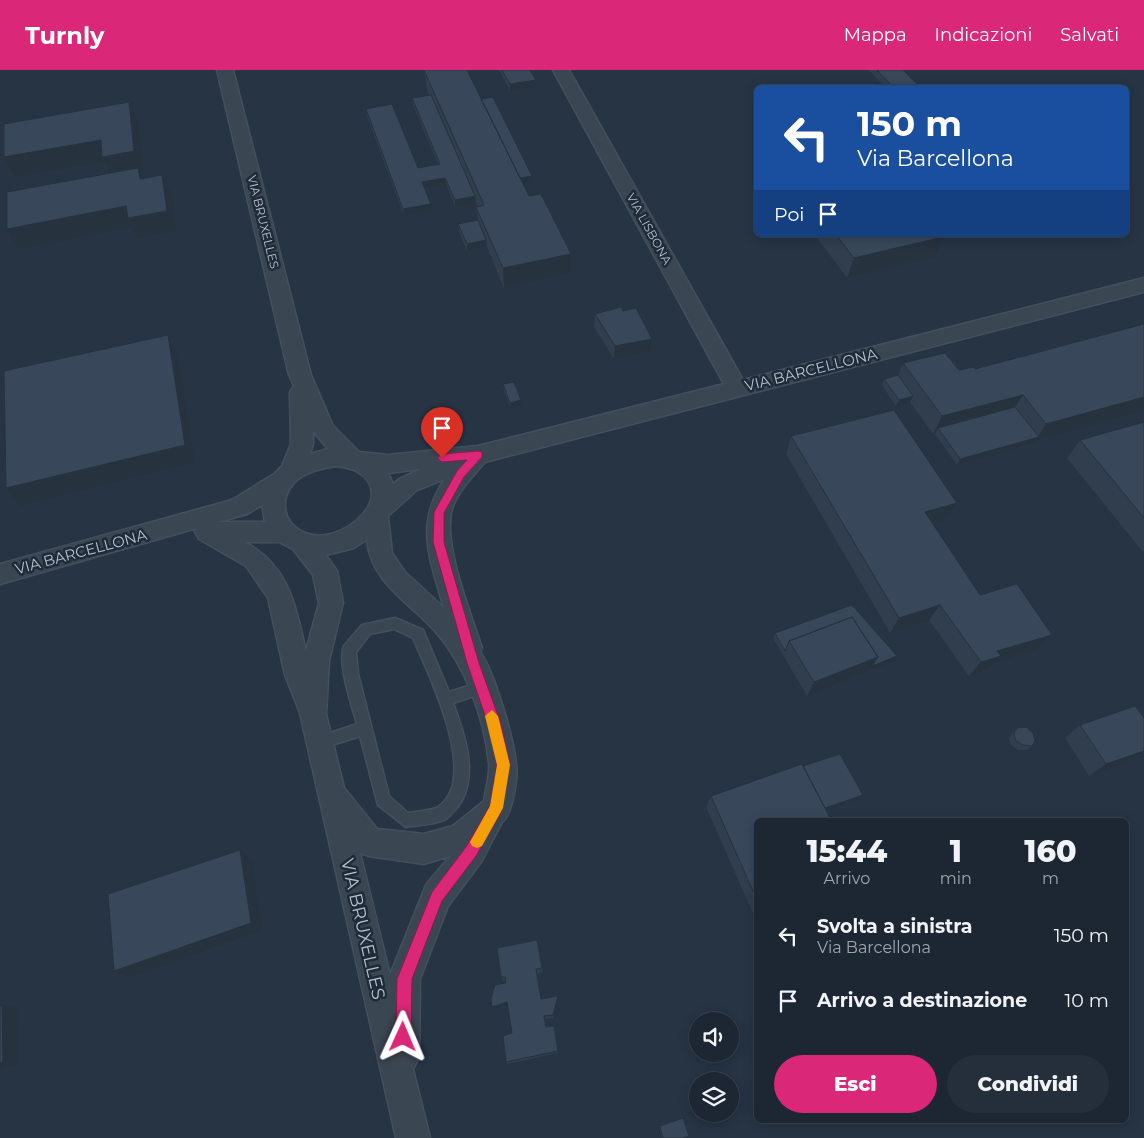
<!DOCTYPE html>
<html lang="it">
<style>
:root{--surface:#1c2733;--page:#252f3b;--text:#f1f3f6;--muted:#a0a5ac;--line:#3a444e;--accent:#db2777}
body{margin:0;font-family:Montserrat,sans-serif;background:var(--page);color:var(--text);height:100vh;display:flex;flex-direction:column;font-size:19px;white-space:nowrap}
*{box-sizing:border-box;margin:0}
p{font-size:16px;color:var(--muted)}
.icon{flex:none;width:28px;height:28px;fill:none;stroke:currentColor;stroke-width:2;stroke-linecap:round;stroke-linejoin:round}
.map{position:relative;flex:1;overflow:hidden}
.sheet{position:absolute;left:754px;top:748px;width:375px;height:305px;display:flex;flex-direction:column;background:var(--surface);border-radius:8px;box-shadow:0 2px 12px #0003,0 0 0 1px var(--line)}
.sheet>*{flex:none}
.guide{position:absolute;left:754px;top:15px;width:375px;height:152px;border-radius:8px;box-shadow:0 2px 12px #0003,0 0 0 1px var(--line);background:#1a4fa0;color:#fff;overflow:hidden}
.buttons{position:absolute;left:689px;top:942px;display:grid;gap:10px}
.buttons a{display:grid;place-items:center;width:50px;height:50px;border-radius:50%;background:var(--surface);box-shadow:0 2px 12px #0003,0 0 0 1px var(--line);font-size:25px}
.pin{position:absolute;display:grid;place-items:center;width:42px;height:42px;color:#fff;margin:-51px -21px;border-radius:50% 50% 50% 0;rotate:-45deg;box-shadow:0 0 5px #0007}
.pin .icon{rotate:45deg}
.me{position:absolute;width:55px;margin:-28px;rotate:1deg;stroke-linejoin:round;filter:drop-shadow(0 0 4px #0008)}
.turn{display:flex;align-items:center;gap:18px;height:105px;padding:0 20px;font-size:22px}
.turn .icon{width:65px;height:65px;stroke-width:2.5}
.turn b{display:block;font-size:35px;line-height:42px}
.then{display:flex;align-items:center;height:48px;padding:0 20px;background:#0003;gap:10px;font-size:19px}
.eta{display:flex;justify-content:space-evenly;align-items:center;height:85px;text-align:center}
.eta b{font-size:30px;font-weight:800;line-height:35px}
.button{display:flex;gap:10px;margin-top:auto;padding:10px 20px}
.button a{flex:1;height:58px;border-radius:30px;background:var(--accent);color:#fff;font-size:20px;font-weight:800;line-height:58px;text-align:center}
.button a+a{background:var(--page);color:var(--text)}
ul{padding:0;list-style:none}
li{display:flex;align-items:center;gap:15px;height:65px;padding:0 20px}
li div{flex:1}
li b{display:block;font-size:19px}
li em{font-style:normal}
header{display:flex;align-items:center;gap:30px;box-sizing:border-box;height:70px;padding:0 25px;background:var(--accent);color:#fff}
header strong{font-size:24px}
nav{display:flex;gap:28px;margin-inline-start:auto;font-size:18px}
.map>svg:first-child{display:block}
</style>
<header>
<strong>Turnly</strong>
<nav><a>Mappa</a><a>Indicazioni</a><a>Salvati</a></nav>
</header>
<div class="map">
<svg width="1144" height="1068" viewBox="0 0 1144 1068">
<rect width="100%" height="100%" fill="#263444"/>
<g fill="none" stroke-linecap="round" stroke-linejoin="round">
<g stroke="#444f5d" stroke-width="3">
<path id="lane" d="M395,548l28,12 26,62 32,-10 5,2 2,4 -2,4 -33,11c12,32 28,78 2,107 -3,3 -7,8 -11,10 -11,5 -26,5 -38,7l-28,-22 -18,-69 -40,13 -5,-1 -2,-5 2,-5 42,-14c-5,-18 -20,-62 -13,-78l18,-21zM394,559l19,9c15,35 68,141 25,169 -7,4 -21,4 -30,6l-19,-17 -31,-122 -2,-22 14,-18z"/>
</g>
<g stroke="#444f5d" stroke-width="3">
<path id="street" d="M217,0h16l78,305 22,51 26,26 29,3 90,-9 246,-62 -171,-314h16l174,310 401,-102v14l-659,170c-12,14 -27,29 -33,47 -10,34 19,105 30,139l-2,4c15,21 33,85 36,111 2,14 -3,50 -14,59l-21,40 -33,44 -28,73 -1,78 -6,12 17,69h-34l-96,-425 -15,-38 -17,-77 -22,-32 -47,-27 -4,-7 2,-4 -197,56v-20l232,-64 42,-26 8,-8 9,-22 -1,-52 4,-6 -5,-11zM313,361l15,18 -18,5 3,-10zM336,396c7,1 16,2 22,6 44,27 -28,85 -63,55 -8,-7 -10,-14 -10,-24 2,-26 29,-34 51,-37zM421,399l-20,9 -8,6 -5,-11zM445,409c-31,44 -15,81 -1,129l-39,-36 -13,-19 -4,-37 29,-26zM262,435l3,17h-47l29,-8zM367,469c3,43 42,63 68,92 31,35 49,86 54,132 1,12 -3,26 -5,38l-31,25 -29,8 -47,-5 -33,-41 -18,-74 3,-53 14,-58 -6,-32 -11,-16 28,-7zM245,472h34l14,7 20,26 6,28 -13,48c-11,-45 -16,-84 -61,-109zM360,783l9,3 55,8 26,-8 -24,29 -36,90z"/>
</g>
<use href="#lane" fill="#3b4653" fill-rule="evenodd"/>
<use href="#street" fill="#3b4653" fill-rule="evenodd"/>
</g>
<path fill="#303e4d" d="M424,0l57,29 52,83 -10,2 6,12 42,58v19l-67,15 -17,-41 -20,4 -8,-20 -1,-7 20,-4 -2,-13h2l-2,-4 -21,4 -9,-23 -21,5 6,15 1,7 -28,5 -37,-100 -1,-7 52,59 20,-4 -25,-59 -1,-7 17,-3 -2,-5z
M499,0h31l6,16 -26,5z
M869,0h34l17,18h-34z
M815,165h126l-6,22 -88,21z
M623,241l29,28 -1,12 -37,8 -20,-32 1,-13z
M1144,254v87l-108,30 -1,2 -78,22 -22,-31h-2l-23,-32 -14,4 -14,-21 2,-6 14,-4 5,-12 57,7 15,-1z
M503,314l18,22 -10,3 -7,-18z
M1144,352v129h-2l-75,-93 13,-18z
M791,366l166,67 -10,17 -14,4 47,71 72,40 -14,14 -43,14 -7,7 -19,6 -40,-56 -39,13 -104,-179z
M775,563l122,23 -3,5 -87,35 -34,-58z
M1144,648v38l-55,20 -24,-38 15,-13z
M1017,658l15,18 -5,4h-9l-7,-5 -2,-7 4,-6z
M803,696l60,29 -3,4 -34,12 -70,9v100l-50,-113 5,-11z
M537,870l6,32 -6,2 4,25h18l-6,19 -8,1 1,8 8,-1 4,27 -50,11 -2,-2 6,-29 -4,-27 -14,4 12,-27 -1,-2h-2l-2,-4z
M683,1048v20h-21l-3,-12z"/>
<path fill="#27323f" d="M536,10v6l-26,5v-7z
M129,32l9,20 5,49 -3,1 7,16 -35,-11 -8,-16 -88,16 -12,-20z
M162,105l9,19 5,36 -39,8 -5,-11 -113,22 -12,-20z
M532,106l1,6 -18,4v-7z
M445,108l1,6 -23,5 -1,-7z
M475,126l1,7 -21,4v-7z
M431,134l1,7 -28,5 -1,-7z
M943,167l-8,20 -88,21 7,-20z
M486,170l1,7 -20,4v-7z
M571,184v19l-67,15 -1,-20z
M168,265l9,19 18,108 -174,44 -15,-18z
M652,269l-1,12 -37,8 1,-13z
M1023,325l-12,18 -73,15 -3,6h-2l9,-18z
M913,326l-3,6 -14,4 3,-6z
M1144,327v14l-108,30 -1,2 -78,22 3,-6 77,-21 9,-14z
M521,330v6l-10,3 -1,-6z
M957,433l-10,17 -31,9 9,-17z
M940,535l-11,15 -39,13 9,-15z
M1052,565l-14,14 -43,14 -7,7 -19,6 12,-14 16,-11z
M897,586l-3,5 -25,10 3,-5z
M878,587l-9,14 -62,25 7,-14z
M1144,681v5l-55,20 17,-12z
M863,725l-3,4 -46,16 3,-4z
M240,780l11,9 11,71 -131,47 -17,-6z
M558,926l1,3 -6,19v-3z
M507,932l2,3 -15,5 -2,-3z
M2,935l15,3 1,56 -18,6z"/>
<path fill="#38485a" stroke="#27323f" d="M424,0h43l62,126 12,-2 30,60 -68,14 -27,-61 8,-2z
M502,0h28l6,10 -26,4z
M877,0h26l17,17 -2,-2 -12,3h-12z
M918,15l2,3h-14z
M431,25l44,101 -20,4 -10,-22 -23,4 9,22 -28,5 -37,-100 26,-5 26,64 22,-4 -28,-66z
M493,27l39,79 -12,2 -39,-79z
M129,32l5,49 -32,6 -1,-17 -97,17v-33z
M138,98l2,11 22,-4 5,36 -39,7 -2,-12 -119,23v-37z
M478,150l8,20 -19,4 -9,-20z
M836,165h105l2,2 -89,21z
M621,237l2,4 13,-3 16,31 -37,7 -20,-32z
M1144,254v73l-98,27 -23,-29 -81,21 -39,-53 42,-10 14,17 15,-3 1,2z
M168,265l17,110 -179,43 -2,-117z
M954,291l6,9h-1l-7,-8z
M898,305l15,21 -14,4 -15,-21z
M514,312l7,18 -11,3 -7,-19z
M1015,337l24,30 -79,22 -22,-31z
M894,340l63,93 -32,9 55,83 37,-11 35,51 -55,16 4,5 -20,6 -41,-57 -41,13 -108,-182z
M1144,352v96l-64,-78z
M852,535l45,51 -25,10 6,-9 -26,-40 -63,24 -4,10 -10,-18z
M852,547l26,40 -64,25 -25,-41z
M1135,636l9,12v33l-38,13 -26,-39z
M1026,657l7,6 2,8 -3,5 -9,-1 -7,-4 -2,-7 3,-6z
M840,684l23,41 -38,13 -22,-42z
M802,694l29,56h-75v78l-45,-102z
M240,780l11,73 -137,48 -6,-77z
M537,870l5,28 -6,1 5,30 17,-3 -5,19 -9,1 2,11 8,-1 4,25 -52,11 -3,-26 9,-3 -5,-31 -15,5 -1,-9 4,-13 11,-2 -1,-6h-4l-4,-29z
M2,935l1,57 -3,1v-57z
M683,1048l6,18 -6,2h-20l-3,-12z"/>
<path fill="#db2777" stroke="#8e194d" d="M478,381l4,1v5l-18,20 -20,36v29l35,121 22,61 9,41 -9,47 -25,44 -34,45 -30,78 -1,58 -2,5 -6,2 -5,-2 -2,-5 1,-58 35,-87 34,-45 24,-41 7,-41 -9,-41 -21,-61 -34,-121 1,-30 23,-41 10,-11 -25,2 -5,-4 5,-4z"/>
<path fill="#f59e0b" d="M492,640l6,6 12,49 -7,43 -21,38 -5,2 -5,-2 -2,-4 20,-36 7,-41 -12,-49z"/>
<g text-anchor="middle" stroke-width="5" stroke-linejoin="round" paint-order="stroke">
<g font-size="12" fill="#b8c1cd" stroke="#1f2b39">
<text transform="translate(263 152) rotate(76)" y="4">VIA BRUXELLES</text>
<text transform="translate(649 159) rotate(61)" y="4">VIA LISBONA</text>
</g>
<g font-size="15" fill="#b8c1cd" stroke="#1f2b39">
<text transform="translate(811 300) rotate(-14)" y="5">VIA BARCELLONA</text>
<text transform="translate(81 482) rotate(-15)" y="5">VIA BARCELLONA</text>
</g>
<g font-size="18" fill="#b8c1cd" stroke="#1f2b39">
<text transform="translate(363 859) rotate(77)" y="6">VIA BRUXELLES</text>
</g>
</g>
</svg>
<div class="buttons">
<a><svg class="icon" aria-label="sound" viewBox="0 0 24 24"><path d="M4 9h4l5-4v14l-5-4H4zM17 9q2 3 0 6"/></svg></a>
<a><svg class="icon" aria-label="layers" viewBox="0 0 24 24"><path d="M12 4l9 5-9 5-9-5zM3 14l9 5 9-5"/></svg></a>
</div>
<div class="pin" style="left:442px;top:388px;background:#d93025"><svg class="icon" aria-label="arrive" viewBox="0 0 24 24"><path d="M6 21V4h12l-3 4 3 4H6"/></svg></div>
<svg class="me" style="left:403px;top:967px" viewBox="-20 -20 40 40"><path d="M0-17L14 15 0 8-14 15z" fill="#db2777" stroke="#fff" stroke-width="4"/></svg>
<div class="guide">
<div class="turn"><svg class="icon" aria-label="left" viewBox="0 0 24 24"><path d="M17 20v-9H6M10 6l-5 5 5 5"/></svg><div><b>150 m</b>Via Barcellona</div></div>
<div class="then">Poi<svg class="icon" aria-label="arrive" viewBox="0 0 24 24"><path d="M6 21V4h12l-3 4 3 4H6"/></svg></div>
</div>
<section class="sheet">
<div class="eta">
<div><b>15:44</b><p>Arrivo</p></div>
<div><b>1</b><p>min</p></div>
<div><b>160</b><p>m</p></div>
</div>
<ul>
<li><svg class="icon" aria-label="left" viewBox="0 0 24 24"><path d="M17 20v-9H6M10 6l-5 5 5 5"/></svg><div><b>Svolta a sinistra</b><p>Via Barcellona</p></div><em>150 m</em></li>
<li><svg class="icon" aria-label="arrive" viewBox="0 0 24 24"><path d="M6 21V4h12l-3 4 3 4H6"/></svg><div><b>Arrivo a destinazione</b></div><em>10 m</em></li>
</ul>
<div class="button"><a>Esci</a><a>Condividi</a></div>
</section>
</div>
